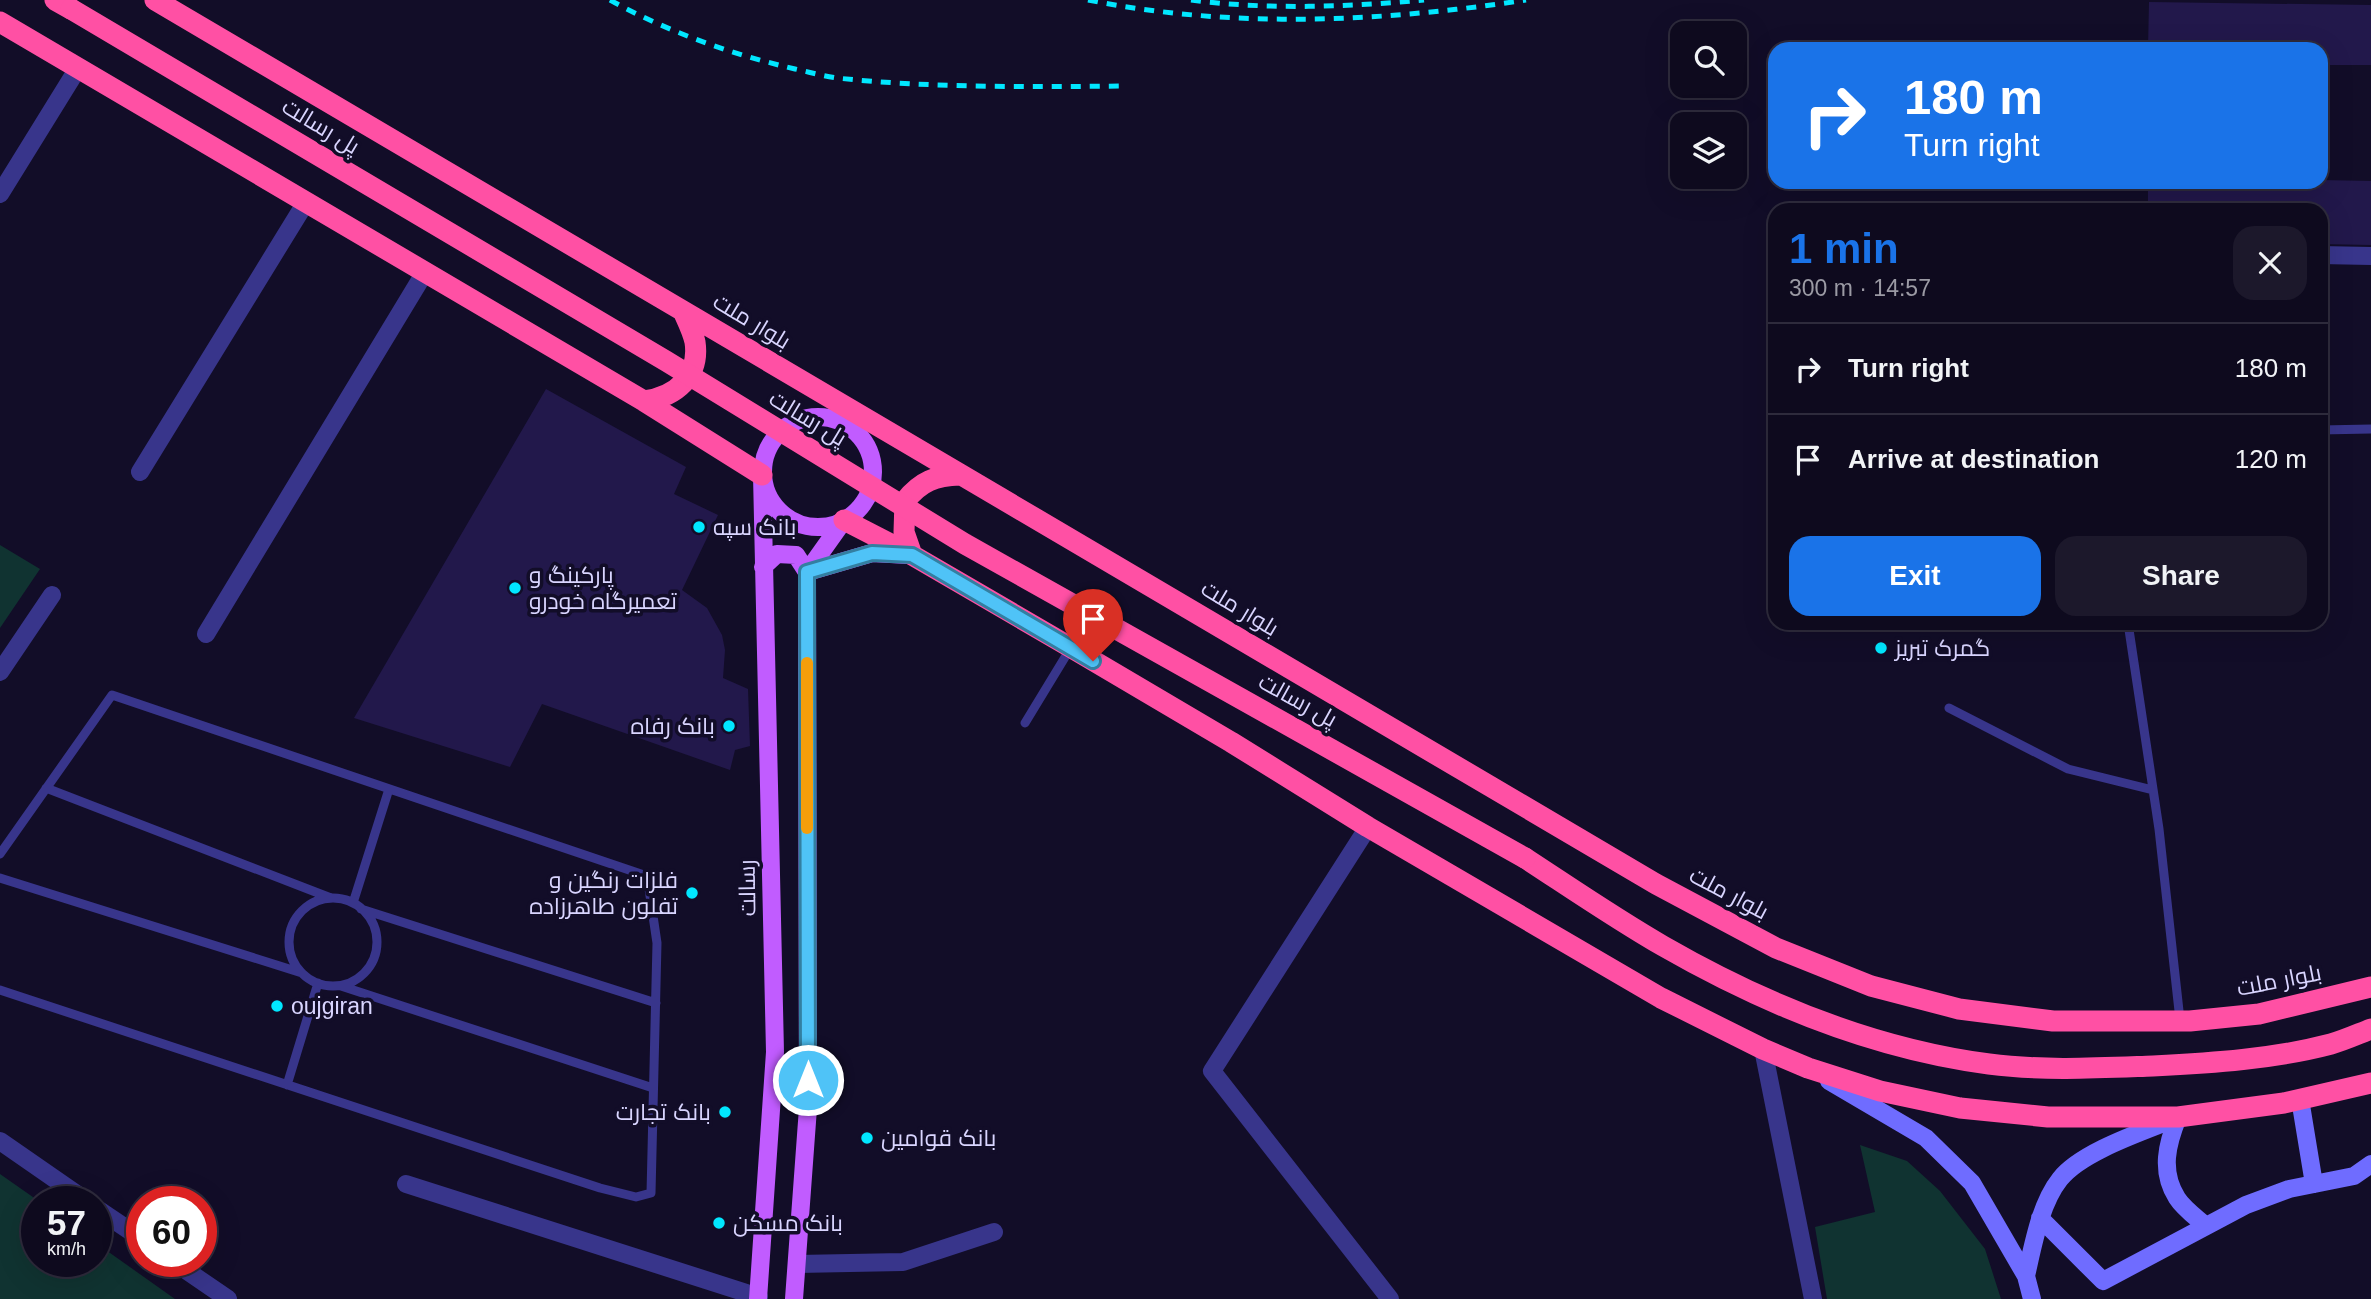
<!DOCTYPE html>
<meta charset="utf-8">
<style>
:root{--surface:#0e0a1e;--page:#1c182b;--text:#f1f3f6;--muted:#9b9aa4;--line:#2e2b3c;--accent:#1a73e8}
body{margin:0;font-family:Arial,Cairo,sans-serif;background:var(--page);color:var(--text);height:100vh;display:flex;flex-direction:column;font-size:26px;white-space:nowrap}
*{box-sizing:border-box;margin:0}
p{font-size:23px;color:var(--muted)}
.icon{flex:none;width:38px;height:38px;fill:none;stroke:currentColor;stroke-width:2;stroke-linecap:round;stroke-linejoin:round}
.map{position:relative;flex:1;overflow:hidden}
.panel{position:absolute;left:1768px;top:203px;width:560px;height:427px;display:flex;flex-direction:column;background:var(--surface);border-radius:21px;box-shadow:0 7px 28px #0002,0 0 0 2px var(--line)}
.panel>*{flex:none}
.hud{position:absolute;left:1768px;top:42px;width:560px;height:147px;border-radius:21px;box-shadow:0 7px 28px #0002,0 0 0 2px var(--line);background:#1a73e8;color:#fff;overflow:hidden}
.tools{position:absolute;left:1670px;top:21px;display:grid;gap:14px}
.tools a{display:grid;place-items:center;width:77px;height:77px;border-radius:14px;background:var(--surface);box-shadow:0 7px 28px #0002,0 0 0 2px var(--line);font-size:35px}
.speed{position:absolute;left:21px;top:1186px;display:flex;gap:14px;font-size:35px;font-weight:700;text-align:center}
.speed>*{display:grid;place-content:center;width:91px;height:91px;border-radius:50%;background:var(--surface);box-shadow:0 7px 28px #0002,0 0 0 2px var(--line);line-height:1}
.speed small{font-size:18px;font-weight:400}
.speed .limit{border:10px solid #d22;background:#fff;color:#111}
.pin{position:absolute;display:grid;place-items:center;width:60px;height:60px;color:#fff;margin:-72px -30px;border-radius:50% 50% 50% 0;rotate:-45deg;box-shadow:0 0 7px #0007}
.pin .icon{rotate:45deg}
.me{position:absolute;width:77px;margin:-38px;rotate:0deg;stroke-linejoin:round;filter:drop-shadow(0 0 5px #0008)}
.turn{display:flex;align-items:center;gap:24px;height:147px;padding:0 21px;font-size:32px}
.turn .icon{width:91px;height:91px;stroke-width:2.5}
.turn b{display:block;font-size:49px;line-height:60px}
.round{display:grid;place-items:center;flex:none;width:74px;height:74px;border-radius:21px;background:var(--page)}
.overview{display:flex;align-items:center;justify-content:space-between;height:119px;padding:0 21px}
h1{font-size:42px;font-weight:600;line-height:52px;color:var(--accent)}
.action{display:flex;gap:14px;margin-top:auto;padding:14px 21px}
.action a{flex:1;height:80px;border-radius:21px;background:var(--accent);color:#fff;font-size:28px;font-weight:600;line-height:80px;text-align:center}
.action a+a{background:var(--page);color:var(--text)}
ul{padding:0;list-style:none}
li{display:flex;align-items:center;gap:21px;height:91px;padding:0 21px;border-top:2px solid var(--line)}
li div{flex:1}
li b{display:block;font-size:26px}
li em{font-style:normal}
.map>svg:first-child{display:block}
</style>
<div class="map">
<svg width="2371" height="1299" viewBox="0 0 2371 1299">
<rect width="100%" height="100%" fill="#120d28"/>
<path fill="#103331" d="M0,545l40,24 -40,59z
M1860,1145l47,16 33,30 45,58 16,50h-174l-12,-72 60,-15z
M0,1174l40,28h-3v60h59v-19l79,56h-175z"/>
<path fill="#22184b" d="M2149,2l222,3v60h-51v-16h-172z
M2320,180l51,1v64l-51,-1v-34h-172v-28h172z
M546,389l140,78 -12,27 44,21 -36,75 25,18 15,27 3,15 -2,28 25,11 2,57 -15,4 -5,20 -188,-66 -32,63 -156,-49z"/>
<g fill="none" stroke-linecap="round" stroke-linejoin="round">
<path stroke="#38358b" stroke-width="9" d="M2320,430l51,-1
M2128,623l31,206 21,191
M1949,708l119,61 85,21
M1025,723l45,-74
M46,788l285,110
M0,854l112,-159 529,179 7,8 9,61 -6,250 -15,4 -36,-9 -600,-198
M0,878l302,95
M289 942a44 44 0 1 1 88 0a44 44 0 1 1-88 0Z
M353,903l36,-114
M361,909l295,94
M341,986l312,102
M287,1085l31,-102"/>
<path stroke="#38358b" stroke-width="18" d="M0,194l78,-126
M2320,255l51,1
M140,472l166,-270
M206,634l219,-362
M0,672l52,-77
M1368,827l-156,244 178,228
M1763,1049l50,250
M0,1141l88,61
M406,1184l353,113
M96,1208l46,31
M174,1262l54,37
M797,1264l106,-2 91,-30"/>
<path stroke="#6f6cff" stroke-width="18" d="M1829,1081l97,57 46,45 54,93c7,-30 14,-72 34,-97 21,-27 82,-47 114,-60
M2300,1099l14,85
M2178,1117c-11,27 -18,54 -1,81 7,11 20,20 29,28
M2040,1218l63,63 143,-76 43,-16 65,-13 17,-12
M2026,1276l6,23"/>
<path stroke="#c15cff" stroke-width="18" d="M763 472a55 55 0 1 1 110 0a55 55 0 1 1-110 0Z
M763,567l14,-13 19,1 11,17 65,-19 36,2
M758,1299l17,-247 -13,-577
M794,1299l14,-191 -1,-536 37,-52"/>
<path stroke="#ff50a4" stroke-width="21" d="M55,0l16,9
M155,0l1501,884 120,64 95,38 88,23 94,12h137l69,-7 112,-27
M0,22l644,379 118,74
M644,401c32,-4 56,-25 51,-59 -2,-10 -8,-22 -12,-31
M844,520l68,35 158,92 161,95 137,85 293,171 102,51 45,19 72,23 80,17 88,9h130l106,-14 87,-20
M912,555l-8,-23 1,-31c16,-20 30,-25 55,-26
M1525,858c46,30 91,61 138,88 101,58 211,103 326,118 55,7 109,4 164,2 59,-3 121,-7 178,-22 14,-4 27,-10 40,-15"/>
<path stroke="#01e7ff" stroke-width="5" stroke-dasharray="10 9" stroke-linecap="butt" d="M610,0c58,32 121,54 185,69 14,3 28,7 42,9 92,10 195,9 288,8
M1088,0c145,29 293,22 438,0
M1191,0c76,10 157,7 233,0"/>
<path stroke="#ff50a4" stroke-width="21" d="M71,9l595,352 299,183 560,314"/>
</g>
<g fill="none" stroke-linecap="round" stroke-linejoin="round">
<g stroke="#337fa1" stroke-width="18">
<path id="route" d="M808,1080l-1,-508 65,-19 40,2 181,106"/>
</g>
<use href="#route" stroke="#4fc3f7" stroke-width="12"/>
<path stroke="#f59e0b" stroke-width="12" d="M807,663v165"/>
</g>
<g fill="#01e7ff" stroke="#120d28" stroke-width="2.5">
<circle cx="699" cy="527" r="7"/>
<circle cx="515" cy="588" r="7"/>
<circle cx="1881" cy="648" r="7"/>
<circle cx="729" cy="726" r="7"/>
<circle cx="692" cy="893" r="7"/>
<circle cx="277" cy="1006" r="7"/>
<circle cx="725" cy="1112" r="7"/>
<circle cx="867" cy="1138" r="7"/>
<circle cx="719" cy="1223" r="7"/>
</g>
<g text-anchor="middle" stroke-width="7" stroke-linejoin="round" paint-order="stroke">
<g font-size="23" fill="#d9d5ff" stroke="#120d28">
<text transform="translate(321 126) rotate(31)" y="8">پل رسالت</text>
<text transform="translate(752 321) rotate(31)" y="8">بلوار ملت</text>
<text transform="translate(808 418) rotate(31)" y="8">پل رسالت</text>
<text transform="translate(1240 608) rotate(31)" y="8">بلوار ملت</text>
<text transform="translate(1298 700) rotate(29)" y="8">پل رسالت</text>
<text transform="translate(747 888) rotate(-91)" y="8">رسالت</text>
<text transform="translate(1729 893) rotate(28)" y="8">بلوار ملت</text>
<text transform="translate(2279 980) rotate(-11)" y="8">بلوار ملت</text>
</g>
<g font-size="23" fill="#d9d5ff" stroke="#120d28" text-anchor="start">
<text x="713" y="535">بانک سپه</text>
<text x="529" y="583">پارکینگ و<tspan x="529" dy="26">تعمیرگاه خودرو</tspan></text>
<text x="1895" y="656">گمرک تبریز</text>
<text x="715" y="734" text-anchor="end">بانک رفاه</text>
<text x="678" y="888" text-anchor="end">فلزات رنگین و<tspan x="678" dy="26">تفلون طاهرزاده</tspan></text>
<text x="291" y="1014">oujgiran</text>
<text x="711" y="1120" text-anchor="end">بانک تجارت</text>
<text x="881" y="1146">بانک قوامین</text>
<text x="733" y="1231">بانک مسکن</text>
</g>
</g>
</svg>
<div class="tools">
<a><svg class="icon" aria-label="search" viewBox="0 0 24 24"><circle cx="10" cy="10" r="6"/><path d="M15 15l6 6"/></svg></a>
<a><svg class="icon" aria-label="layers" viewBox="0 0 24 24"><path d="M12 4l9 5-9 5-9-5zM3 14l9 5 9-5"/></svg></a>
</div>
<div class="speed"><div>57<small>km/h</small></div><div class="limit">60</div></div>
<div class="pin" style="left:1093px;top:661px;background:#d93025"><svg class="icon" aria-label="arrive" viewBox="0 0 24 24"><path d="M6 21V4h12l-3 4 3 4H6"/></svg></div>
<svg class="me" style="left:808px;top:1080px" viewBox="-20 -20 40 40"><circle r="17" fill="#4fc3f7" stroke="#fff" stroke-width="3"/><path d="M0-11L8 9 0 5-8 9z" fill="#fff"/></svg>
<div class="hud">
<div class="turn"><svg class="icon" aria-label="right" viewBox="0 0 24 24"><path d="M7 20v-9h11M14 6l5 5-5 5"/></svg><div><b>180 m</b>Turn right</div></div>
</div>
<section class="panel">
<div class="overview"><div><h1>1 min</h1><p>300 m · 14:57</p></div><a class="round"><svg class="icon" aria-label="close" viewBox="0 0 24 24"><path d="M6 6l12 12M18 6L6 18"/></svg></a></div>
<ul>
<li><svg class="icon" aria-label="right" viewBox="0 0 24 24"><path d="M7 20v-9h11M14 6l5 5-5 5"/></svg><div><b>Turn right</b></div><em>180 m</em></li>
<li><svg class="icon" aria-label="arrive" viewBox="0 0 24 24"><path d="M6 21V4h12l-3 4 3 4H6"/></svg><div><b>Arrive at destination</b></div><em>120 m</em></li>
</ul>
<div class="action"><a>Exit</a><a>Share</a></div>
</section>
</div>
